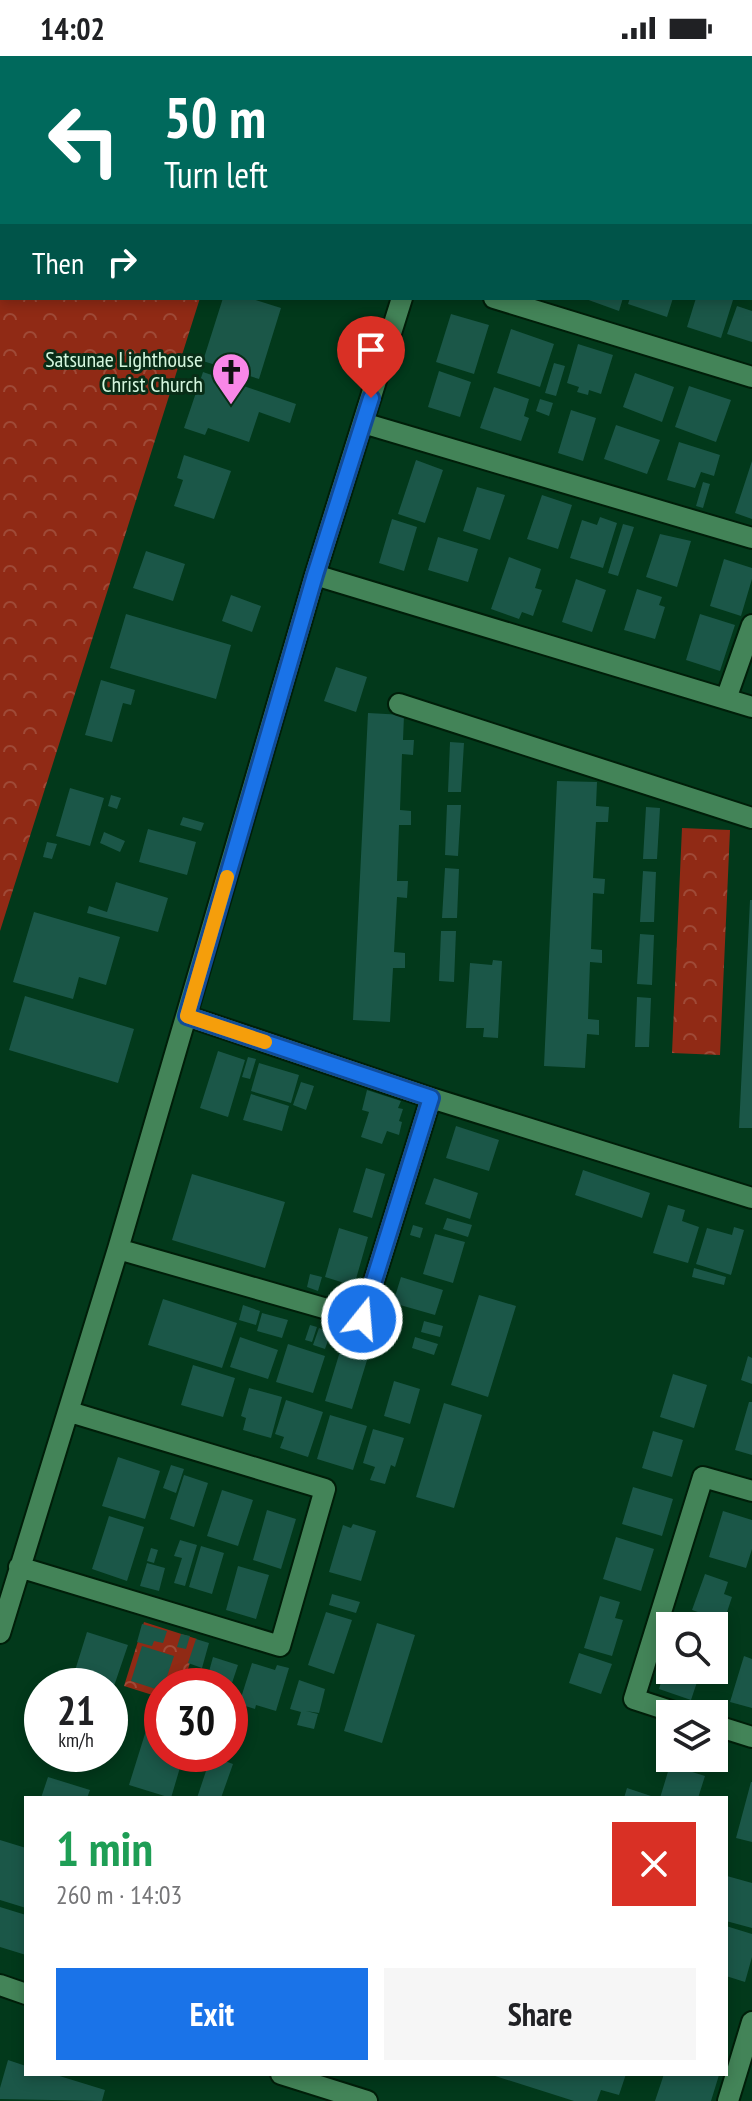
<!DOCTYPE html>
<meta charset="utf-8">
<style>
:root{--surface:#fff;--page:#f6f6f6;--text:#202124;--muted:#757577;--accent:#1a73e8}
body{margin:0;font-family:"PT Sans Narrow",sans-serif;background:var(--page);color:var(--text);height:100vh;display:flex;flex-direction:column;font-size:30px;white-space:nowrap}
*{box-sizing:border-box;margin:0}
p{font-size:26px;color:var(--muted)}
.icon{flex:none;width:44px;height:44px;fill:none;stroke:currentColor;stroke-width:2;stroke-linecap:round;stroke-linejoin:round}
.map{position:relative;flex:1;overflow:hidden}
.drawer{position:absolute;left:24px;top:1740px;width:704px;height:280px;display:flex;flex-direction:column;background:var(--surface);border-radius:0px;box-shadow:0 4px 12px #0003}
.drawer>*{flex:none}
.hud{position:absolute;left:0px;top:0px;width:752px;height:244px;box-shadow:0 4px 12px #0003;background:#00695c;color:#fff;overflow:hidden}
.fabs{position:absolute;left:656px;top:1556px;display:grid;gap:16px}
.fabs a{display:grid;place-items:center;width:72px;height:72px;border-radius:0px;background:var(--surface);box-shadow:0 4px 12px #0003;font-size:40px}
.speed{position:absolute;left:24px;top:1612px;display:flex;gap:16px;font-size:40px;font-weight:700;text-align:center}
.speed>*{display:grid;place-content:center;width:104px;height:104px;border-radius:50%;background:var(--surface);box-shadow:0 4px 12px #0003;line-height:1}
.speed small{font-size:20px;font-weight:400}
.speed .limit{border:12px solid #d22;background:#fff;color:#111}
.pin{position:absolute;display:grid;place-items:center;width:68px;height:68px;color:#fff;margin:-82px -34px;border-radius:50% 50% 50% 0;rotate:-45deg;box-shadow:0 0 8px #0007}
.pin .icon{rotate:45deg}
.me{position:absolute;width:88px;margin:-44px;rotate:17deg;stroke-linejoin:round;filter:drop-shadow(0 0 6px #0008)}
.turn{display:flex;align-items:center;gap:28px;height:168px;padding:0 32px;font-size:36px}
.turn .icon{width:104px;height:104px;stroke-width:2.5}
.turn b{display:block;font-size:56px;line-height:68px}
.then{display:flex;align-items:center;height:76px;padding:0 32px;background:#0003;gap:16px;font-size:30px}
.round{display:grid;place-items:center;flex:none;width:84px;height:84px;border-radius:0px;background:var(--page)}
.head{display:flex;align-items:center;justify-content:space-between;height:136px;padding:0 32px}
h1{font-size:48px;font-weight:700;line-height:60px;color:#1e9e55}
.action{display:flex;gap:16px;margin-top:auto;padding:16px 32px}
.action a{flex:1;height:92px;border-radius:0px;background:var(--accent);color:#fff;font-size:32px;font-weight:700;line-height:92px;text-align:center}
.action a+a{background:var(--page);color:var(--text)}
.status{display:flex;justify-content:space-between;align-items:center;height:56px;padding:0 40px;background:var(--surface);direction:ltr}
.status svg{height:22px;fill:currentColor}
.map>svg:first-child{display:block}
</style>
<div class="status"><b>14:02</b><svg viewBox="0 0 49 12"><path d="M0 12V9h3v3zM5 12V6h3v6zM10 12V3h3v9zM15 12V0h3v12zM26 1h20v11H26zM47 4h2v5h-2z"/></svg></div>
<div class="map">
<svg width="752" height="2045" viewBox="0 0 752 2045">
<defs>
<pattern id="park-crowns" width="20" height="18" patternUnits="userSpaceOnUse" patternTransform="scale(2)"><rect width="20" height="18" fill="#902a15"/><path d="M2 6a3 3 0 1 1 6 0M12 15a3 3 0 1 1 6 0" fill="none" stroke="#9f4a37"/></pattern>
</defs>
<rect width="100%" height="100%" fill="#02391b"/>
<path fill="url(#park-crowns)" d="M0,67l2,175h198l-200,633z
M682,772l48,2 -10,225 -48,-2z
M144,1566l53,17 -14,47h-21v12l-38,-12z"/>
<path fill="#1b5748" d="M223,242h26l32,10 -22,71 -56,-18z
M583,242h40l-4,13z
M630,242h43l-6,19 -39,-13z
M696,242l37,2 -12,38 -34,-11z
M737,250l15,5v31l-25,-8z
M451,258l38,11 -15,49 -38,-12z
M511,273l43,15 -14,43 -43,-14z
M578,288l35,11 -12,39 -12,-4 -1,5 -11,-3 2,-5 -12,-4z
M554,307l11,3 -9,30 -11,-3z
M439,315l32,11 -11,35 -32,-10z
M203,316l93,32 -6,19 -31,-11 -10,30 -41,-14 -3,7 -21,-7z
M635,317l39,14 -12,35 -39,-15z
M689,330l42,14 -15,42 -41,-15z
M494,331l35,12 -5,17 5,2 -8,23 -41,-13z
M540,343l13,4 -4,13 -13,-5z
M571,354l25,8 -13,43 -25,-8z
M616,369l44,15 -13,34 -43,-15z
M679,386l41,13 -6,21 -13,-4 -6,16 -28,-8z
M184,399l47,16 -17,48 -40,-13 9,-26 -6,-2z
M416,404l27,10 -18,53 -27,-9z
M752,405v58l-17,-6z
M703,426l7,2 -7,24 -7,-2z
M477,431l28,8 -15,45 -27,-9z
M542,439l30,10 -14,44 -31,-10z
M600,461l17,6 -14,45 -33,-10 12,-38 15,5z
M392,463l25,8 -13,44 -25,-8z
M623,468l11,3 -16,49 -10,-3z
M660,478l31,7 -14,46 -31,-10z
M438,481l40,12 -10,33 -40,-12z
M146,495l39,13 -12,37 -40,-13z
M509,501l32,12 -6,19 7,2 -9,26 -11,-4 -3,7 -28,-10z
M724,503l28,9v11l-11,37 -31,-10z
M576,523l30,11 -14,42 -30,-10z
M637,533l25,8 -3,8 6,2 -10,32 -31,-9z
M231,539l30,11 -9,26 -30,-11z
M126,558l105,31 -15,54 -106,-31z
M700,558l35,11 -15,46 -34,-11z
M336,611l31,10 -11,35 -32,-11z
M101,624l34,10 -4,15 -8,-2 -11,39 -27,-7z
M368,657l36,2 -1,25h11l-1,15 -11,-1 -2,56 11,1v14h-12l-2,56h11l-1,17 -10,-1 -3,55 11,1v15h-12l-3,54 -37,-2z
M450,686l14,1 -3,49h-13z
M557,725l40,1 -1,24 13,1 -1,15h-12l-3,56 12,1 -1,15 -11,-1 -2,56 11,1v13l-12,-1 -2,57 11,1v15l-12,-1 -2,34 -41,-2z
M70,732l34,10 -14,48 -34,-10z
M111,739l10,3 -4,11 -9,-3z
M447,749h14l-3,51 -13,-1z
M646,751l14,1 -3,51h-14z
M183,761l21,6 -3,8 -21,-6z
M148,773l48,13 -9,33 -48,-13z
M104,776l21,9 -5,11 -20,-9z
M47,786l10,2 -5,15 -9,-2z
M445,812l14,1 -2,49h-15z
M643,815l13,1 -2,50h-14z
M116,826l52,16 -10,34 -71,-19 2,-7 18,6z
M750,844h2v228h-13z
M34,856l86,25 -14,48 -27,-8 -6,22 -60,-17z
M441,875h15l-2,51 -15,-1z
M640,878l14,1 -2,50 -15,-1z
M493,904l9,1 -4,77 -15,-1 1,-9h-18l4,-65 22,2z
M25,940l109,33 -16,54 -109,-33z
M637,941l14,1 -2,49h-14z
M218,995l27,9 -17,57 -28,-9z
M248,1001l8,2 -6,20 -8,-2z
M259,1007l40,12 -8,28 -40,-12z
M301,1026l13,4 -8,24 -13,-5z
M367,1034l34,11 -3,7 5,1 -4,12 3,1 -3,13 -12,-4 -5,13 -21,-7 8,-25 -7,-2z
M251,1038l38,12 -7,25 -39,-11z
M456,1070l43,14 -10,31 -43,-13z
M366,1112l19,6 -13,44 -19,-6z
M583,1114l67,23 -8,25 -67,-23z
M192,1118l93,28 -20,66 -93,-28z
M434,1122l44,15 -8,26 -45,-15z
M668,1149l17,5 -3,11 17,6 -11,36 -35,-10z
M447,1162l25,7 -4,12 -25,-8z
M413,1169l10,3 -3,10 -10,-3z
M734,1171l10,3 -13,45 -35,-11 11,-36 25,7z
M339,1172l29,9 -14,49 -29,-9z
M435,1178l30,8 -12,41 -30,-9z
M694,1212l32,9 -2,8 -32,-8z
M310,1218l12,3 -4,14 -11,-4z
M401,1221l42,13 -8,25 -42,-12z
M479,1239l37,11 -28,91 -37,-12z
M163,1243l74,24 -15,45 -74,-23z
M243,1249l17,6 -4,14 -17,-5z
M262,1257l26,7 -6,18 -25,-7z
M424,1265l19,5 -3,11 -19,-5z
M310,1269l7,2 -5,15 -7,-2z
M319,1272l12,4 -6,17 -12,-4z
M240,1281l38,13 -10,29 -38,-12z
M415,1281l23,7 -4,11 -22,-7z
M288,1288l37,12 -12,37 -37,-11z
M341,1292l27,9 -16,52 -27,-8z
M748,1300l4,2v26l-11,-4z
M193,1309l42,13 -12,39 -42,-12z
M673,1318l34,11 -13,43 -34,-11z
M394,1325l26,8 -10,35 -26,-8z
M249,1332l33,9 -11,41 -28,-8 3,-12 -5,-2z
M286,1344l37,12 -15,45 -28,-9 4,-11 -9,-3z
M749,1346h3v53l-17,-5z
M444,1347l38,12 -28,93 -38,-11z
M330,1359l37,11 -14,44 -36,-11z
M373,1373l31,9 -9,29 -4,-2 -6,19 -15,-4 5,-13 -12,-4z
M653,1375l30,9 -11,37 -30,-9z
M118,1401l42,14 -15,48 -43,-13z
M171,1409l13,4 -8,24 -13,-5z
M184,1419l24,8 -14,44 -24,-8z
M633,1431l40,12 -11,37 -40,-12z
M222,1434l31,10 -15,46 -31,-10z
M267,1454l29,9 -15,50 -28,-9z
M723,1455l29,9v29l-6,19 -37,-11z
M109,1460l35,11 -17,54 -35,-12z
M353,1468l23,7 -15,50 -32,-9 14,-47 8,3z
M616,1481l38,12 -13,42 -38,-12z
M180,1484l17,5 -12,41 -11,-3 8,-25 -8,-2z
M201,1490l23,7 -12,41 -23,-7z
M151,1492l7,2 -4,13 -7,-2z
M147,1507l18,5 -6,23 -19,-5z
M238,1510l31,9 -13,44 -30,-9z
M705,1518l23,8 -4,12 8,3 -8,24 -32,-11z
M332,1538l28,8 -4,11 -27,-8z
M600,1540l20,6 -5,16 8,2 -11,36 -28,-8z
M326,1556l26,8 -18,54 -26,-9z
M377,1567l38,12 -33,108 -38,-12z
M142,1568l25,7 -4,12 -9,-2 -2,5 -15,-4z
M87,1576l41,13 -15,44 -3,-3 -37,-9z
M181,1578l9,2 -4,13 -9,-2z
M196,1583l13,4 -7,25 -14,-5z
M142,1590l32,10 -12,35 -31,-10z
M579,1597l33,11 -11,30 -32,-11z
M669,1600l1,14h31l-10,30 -32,-11z
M744,1600l8,3v49l-22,-6z
M213,1601l25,8 -7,21h-26z
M252,1607l23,7 2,-5 12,3 -13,43 -20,-6 -1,4 -16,-5z
M299,1624l26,9 -6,24 -13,-2 12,3 -4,15 -17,-4 4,-13 -11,-3z
M149,1665l13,4v29h22l-13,44 -42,-13z
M211,1700l22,8 -12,34h-24z
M670,1709l35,11 -7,22h-38z
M48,1721l42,13 -3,8h-46z
M751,1726h1v60l-16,-4z
M627,1732l27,9v1h-30z
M0,1784l26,8v60l-26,-8z
M727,1820l25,7v45l-26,-7z
M0,1851l26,8v40l-26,-8z
M726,1870l26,8v23l-7,25 -19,-6z
M8,2004l18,6v8h27l52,16 -3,11 -102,-2v-11z
M626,2018l-7,21 -18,-5 -4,11h-23l-82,-26z
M664,2018h51l4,1 -8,26h-56z"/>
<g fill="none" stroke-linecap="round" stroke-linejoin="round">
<g stroke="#001e09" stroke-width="24">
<path id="minor" d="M475,2v-2
M704,2l1,-2
M0,34l2,1
M750,155l2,1
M494,242l258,79
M363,367l389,115
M315,519l437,132
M726,643l26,-74
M399,648l353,114
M187,960l244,82 321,100
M118,1193l244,70 69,-221
M19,1511l261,79 45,-157 -255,-77
M0,1577l118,-384 197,-674 87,-277
M680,1658l-46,-15 69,-222 49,14
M714,1669l38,12
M0,1929l26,9
M281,2018l86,27
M728,2045l24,-79"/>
</g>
<path stroke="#649176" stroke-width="5" stroke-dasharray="6 4" stroke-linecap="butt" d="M0,72l2,-8"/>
<use href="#minor" stroke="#438458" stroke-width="20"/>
</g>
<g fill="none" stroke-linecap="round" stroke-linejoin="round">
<g stroke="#114b97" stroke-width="20">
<path id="route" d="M362,1263l69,-221 -244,-82 128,-441 56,-177"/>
</g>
<use href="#route" stroke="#1a73e8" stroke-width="14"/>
<path stroke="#f59e0b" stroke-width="14" d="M227,821l-40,139 78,26"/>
</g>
<defs>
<g id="church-pin" transform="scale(2)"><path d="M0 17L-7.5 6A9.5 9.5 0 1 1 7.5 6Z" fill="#f987e8" stroke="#092d17"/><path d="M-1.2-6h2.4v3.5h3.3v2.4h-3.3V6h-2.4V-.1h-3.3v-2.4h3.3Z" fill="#111"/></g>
</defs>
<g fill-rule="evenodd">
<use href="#church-pin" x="231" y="316"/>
</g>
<g text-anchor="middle" stroke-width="6" stroke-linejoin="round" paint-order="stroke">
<g font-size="22" fill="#d5f6de" stroke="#092d17" text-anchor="end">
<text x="203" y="311">Satsunae Lighthouse<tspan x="203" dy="25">Christ Church</tspan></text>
</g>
</g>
</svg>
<div class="fabs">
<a><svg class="icon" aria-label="search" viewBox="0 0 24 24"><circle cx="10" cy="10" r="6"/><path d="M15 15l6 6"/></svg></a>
<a><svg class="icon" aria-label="layers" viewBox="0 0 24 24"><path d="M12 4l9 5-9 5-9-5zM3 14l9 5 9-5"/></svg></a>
</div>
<div class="speed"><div>21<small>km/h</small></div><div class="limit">30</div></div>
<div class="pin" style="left:371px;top:342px;background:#d93025"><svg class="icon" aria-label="arrive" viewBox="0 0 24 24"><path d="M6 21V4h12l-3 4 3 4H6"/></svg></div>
<svg class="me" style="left:362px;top:1263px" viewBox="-20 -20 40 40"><circle r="17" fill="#1a73e8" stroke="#fff" stroke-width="3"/><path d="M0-11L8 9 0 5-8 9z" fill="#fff"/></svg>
<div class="hud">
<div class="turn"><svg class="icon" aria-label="left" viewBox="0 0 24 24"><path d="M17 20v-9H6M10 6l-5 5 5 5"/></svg><div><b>50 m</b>Turn left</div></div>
<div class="then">Then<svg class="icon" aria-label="right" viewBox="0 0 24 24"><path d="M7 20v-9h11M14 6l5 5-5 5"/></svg></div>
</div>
<section class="drawer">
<div class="head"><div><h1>1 min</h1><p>260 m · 14:03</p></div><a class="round" style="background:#d93025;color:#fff"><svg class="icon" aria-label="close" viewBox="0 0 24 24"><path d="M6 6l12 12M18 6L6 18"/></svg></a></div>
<div class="action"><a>Exit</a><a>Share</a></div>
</section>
</div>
